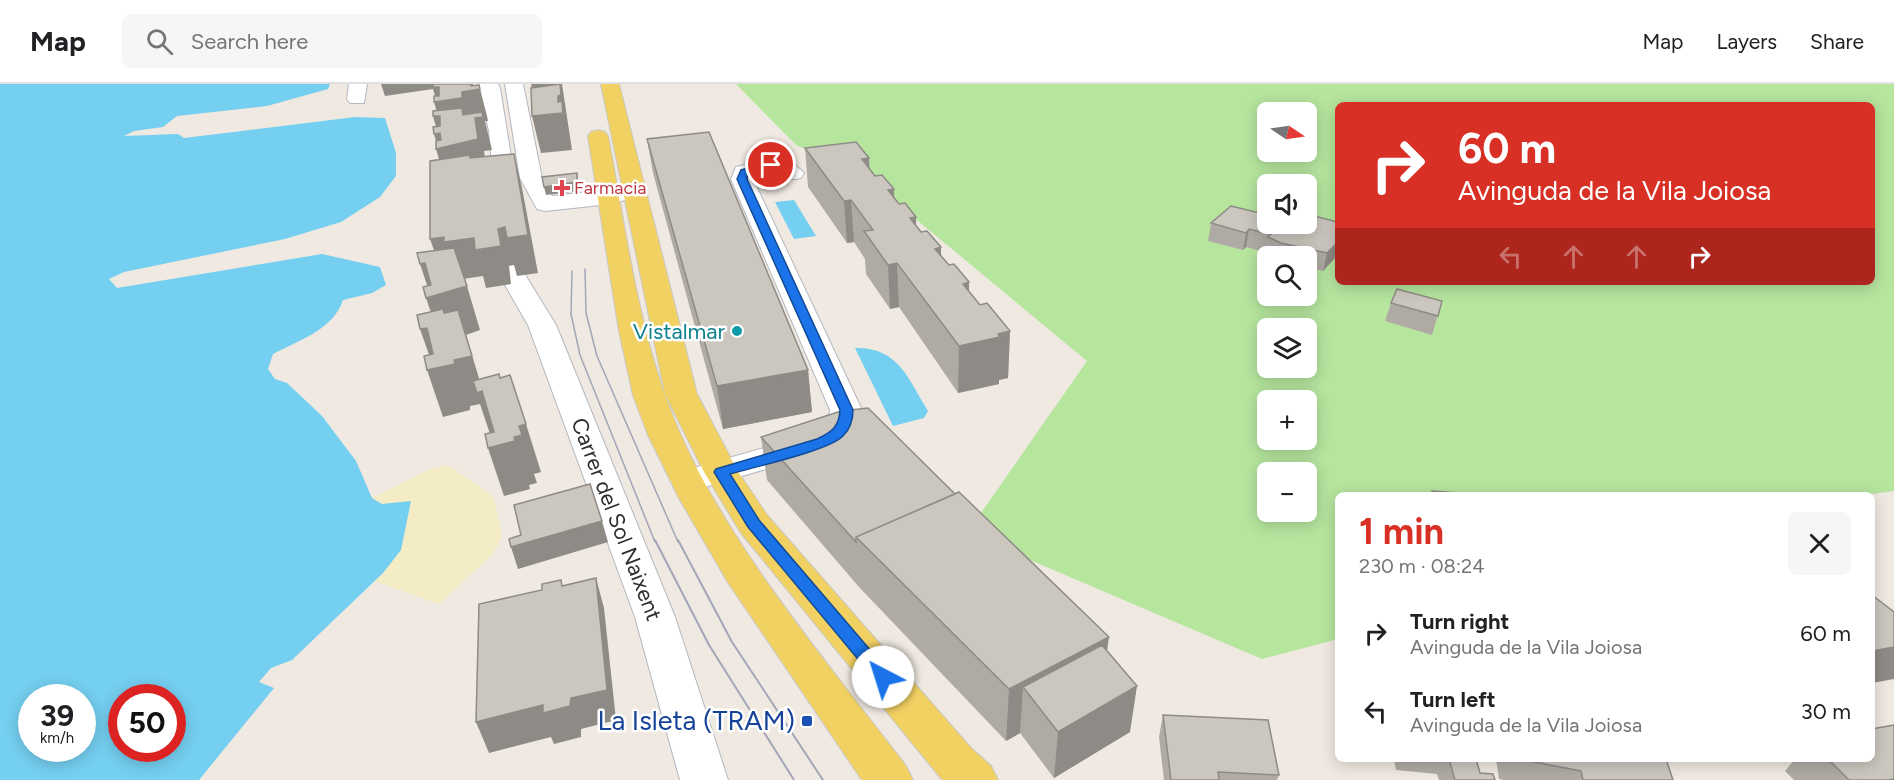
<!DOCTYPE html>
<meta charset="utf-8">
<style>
:root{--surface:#fff;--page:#f6f6f6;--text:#202124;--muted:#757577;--line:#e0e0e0;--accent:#d93025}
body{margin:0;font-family:Figtree,sans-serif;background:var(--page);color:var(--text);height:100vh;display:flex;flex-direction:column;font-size:22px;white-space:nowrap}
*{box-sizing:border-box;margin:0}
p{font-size:20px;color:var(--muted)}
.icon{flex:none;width:33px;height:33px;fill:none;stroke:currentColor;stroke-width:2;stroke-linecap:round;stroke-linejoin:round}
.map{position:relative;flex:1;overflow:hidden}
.drawer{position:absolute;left:1335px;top:408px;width:540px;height:270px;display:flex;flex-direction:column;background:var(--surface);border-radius:9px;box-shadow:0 3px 15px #0003}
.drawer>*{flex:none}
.guide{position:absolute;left:1335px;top:18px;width:540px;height:183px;border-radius:9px;box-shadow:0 3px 15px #0003;background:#d93025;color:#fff;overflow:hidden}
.needle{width:39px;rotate:103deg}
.tools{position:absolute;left:1257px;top:18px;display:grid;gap:12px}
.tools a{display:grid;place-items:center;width:60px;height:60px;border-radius:9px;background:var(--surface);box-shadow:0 3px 15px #0003;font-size:30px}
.speed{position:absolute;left:18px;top:600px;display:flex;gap:12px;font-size:30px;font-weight:700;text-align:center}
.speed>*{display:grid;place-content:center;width:78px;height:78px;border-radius:50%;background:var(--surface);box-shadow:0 3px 15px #0003;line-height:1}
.speed small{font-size:15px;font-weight:400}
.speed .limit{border:9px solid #d22;background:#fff;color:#111}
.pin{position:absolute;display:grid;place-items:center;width:51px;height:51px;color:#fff;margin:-26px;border:3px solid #fff;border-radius:50%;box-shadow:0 2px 6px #0007}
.me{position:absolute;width:66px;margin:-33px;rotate:320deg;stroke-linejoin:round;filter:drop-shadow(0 0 4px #0008)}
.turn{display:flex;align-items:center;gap:21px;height:126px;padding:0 24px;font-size:27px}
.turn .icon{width:78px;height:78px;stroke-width:2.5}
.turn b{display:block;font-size:42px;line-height:51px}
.lanes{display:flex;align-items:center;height:57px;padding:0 24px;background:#0003;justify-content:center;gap:30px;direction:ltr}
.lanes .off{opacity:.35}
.round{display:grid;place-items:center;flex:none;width:63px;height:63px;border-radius:9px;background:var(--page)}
.head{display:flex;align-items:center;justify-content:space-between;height:102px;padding:0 24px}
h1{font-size:36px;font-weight:700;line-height:45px;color:var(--accent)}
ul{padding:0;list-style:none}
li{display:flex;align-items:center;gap:18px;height:78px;padding:0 24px}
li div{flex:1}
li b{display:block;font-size:22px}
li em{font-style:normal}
header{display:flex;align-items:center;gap:36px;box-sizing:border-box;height:84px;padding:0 30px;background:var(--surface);border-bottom:2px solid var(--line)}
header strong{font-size:28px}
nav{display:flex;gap:33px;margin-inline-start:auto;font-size:21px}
.search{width:420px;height:54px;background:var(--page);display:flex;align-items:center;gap:15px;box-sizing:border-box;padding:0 21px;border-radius:9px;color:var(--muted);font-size:22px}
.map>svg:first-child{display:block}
</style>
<header>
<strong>Map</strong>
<div class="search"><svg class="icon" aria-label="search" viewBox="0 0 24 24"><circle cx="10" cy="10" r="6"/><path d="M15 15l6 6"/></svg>Search here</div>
<nav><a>Map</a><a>Layers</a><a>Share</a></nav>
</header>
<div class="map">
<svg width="1894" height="696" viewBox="0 0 1894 696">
<rect width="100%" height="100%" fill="#efe9e1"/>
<path fill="#b6e59e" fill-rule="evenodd" d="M736,0h1158v407l-29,4h-527v144l-76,20 -295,-126 120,-172 -222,-184 -69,-32zM1338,21h534v177h-534zM1268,28h38v40h-38zM1268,100h38v40h-38zM1268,172h38v40h-38zM1268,244h38v40h-38zM1268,316h38v40h-38zM1268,388h38v40h-38z"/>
<path fill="#f3ecc5" d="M448,381l46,32 8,40 -9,17 -54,50 -65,-23 9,-8 28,-72 -29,3 -10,-6 58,-29z"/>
<path fill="#75cff0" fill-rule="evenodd" d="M0,0h330l-2,5 -61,17 -90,10 -14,11 -29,4 -10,5 54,-2 6,4 171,-21 30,1 11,35v23l-16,21 -39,25 -56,17 -161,33 -15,7 8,9 205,-34 58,13 6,18 -14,8 -29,7c-10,30 -44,40 -70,54l-5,15 7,10 12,4 35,33 34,45 16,37 10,6 29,-3 -10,49 -18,23 -91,87 -21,8 -12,14 15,6 -75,92h-199zM32,614h50v50h-50zM122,614h50v50h-50z
M794,116l22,36 -22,3 -19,-37z
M855,264c44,-1 53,31 73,63l-4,7 -31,8z"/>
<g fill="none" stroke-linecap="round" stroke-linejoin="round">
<g stroke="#b4b7c1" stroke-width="2">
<path id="minor" d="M349,0h18l-3,19h-14l-3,-4z
M479,0h19l2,4 16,100 -3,5h-16l-3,-5 -5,-57z
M505,0h18l19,94 10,18 57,-6 23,-6 8,2 4,5 -4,5 -30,8 -65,7 -8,-2 -17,-31z
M769,75l26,6 9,8 -3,5c-19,5 -23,-11 -47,-2l-1,3 109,231c-1,19 -13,30 -28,39l-146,43 -12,-3 -6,-8 6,-8 134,-38c12,-7 19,-11 20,-25l-99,-231 5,-12z
M512,173l9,2 6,19 29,47 119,292 53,163h-48l-45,-163 -107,-292 -27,-47 -2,-13 4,-6z"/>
</g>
<g stroke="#c9c9c9" stroke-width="2">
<path id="major" d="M601,0h18l78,310 41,78 29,43 204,233 20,18 7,14h-55l-4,-4 -198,-243 -37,-61 -39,-78z
M598,46l7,2 3,4c17,90 29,185 61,270 47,126 155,252 237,360l7,14h-51l-135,-199 -48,-83 -31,-63 -15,-40 -14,-64 -31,-195 3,-4z"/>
</g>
<use href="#minor" fill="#fff" fill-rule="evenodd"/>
<use href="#major" fill="#f2d163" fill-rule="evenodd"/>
<path stroke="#a3a6b8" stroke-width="1.5" d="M585,185l1,44 11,43 81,186
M572,187l-1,43 9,41 75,187"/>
<path stroke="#a3a6b8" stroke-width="2" d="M655,456l54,105 85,135
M678,456l54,102 91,138"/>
</g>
<path fill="#afaba4" d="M647,55l161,231 4,42 -89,17 -70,-256z
M805,64l65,21 51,63 20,15v8l39,50 30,26 -2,47 -9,2v4l-41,9 -59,-86 -9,2 -24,-35 -1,-15 -11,-17 -7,1 -39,-56z
M1338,138v38l-4,-1 -11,12 -17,-4v-11h-37l-4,-2v-2l-19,-5 -3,3 -35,-9 3,-18z
M1442,217l-10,34 -47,-14 6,-18z
M761,353l346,214 23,81 -76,46 -34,-45 -14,8 -147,-154 -92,-107z
M1163,631l116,60 -2,5h-113l-5,-43z
M1894,641v55h-100l-9,-9 10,-12h77z
M1394,675h82l4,14 15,7h-56l-2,-6 -41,-4z
M1496,675h170l7,21h-170l-4,-1z"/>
<path fill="#8e8b86" d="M381,0h66l15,8 9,-8h2l2,6 4,-5 8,31 1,5h-3l7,29 -8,1 3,21 -41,11 -10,-34 2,-1 -4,-14h4l-5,-18h5l-4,-14h3l-4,-13 -48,7z
M531,0h31l10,66 -31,3 -9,-37 6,-1z
M514,70l8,34 16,85 -21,3 -3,-11 -5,1 2,18 -25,4 -3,-12 -27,4 -13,-4 -13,-37 68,-10z
M869,74l2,40 -9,-39z
M577,89l2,18 -33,4 -2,-8z
M894,105l1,41 -7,-40z
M851,116l3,42 -7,1 -3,-42z
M916,133l1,42 -7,-41z
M1249,145l-3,18 -3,3 3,-17z
M1338,158l-4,17 -11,12 4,-18z
M941,163v44l-6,-42z
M425,179l42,23 13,44 -14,5 31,103 -5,2 -12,-36 -10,2v4l-27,7 -16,-47 7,-1 -14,-40 7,-1 14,14 -15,-44 5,-1 -11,-33z
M897,179l2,44 -9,2 -2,-44z
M969,198v45l-6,-43z
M1010,247l-2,47 -9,2v4l-41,9 1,-47z
M808,286l4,42 -89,17 -6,-43z
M526,340l15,48 -7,2 3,9 -8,2 1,4 -26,7 -16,-48 31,-22z
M602,437l6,21 -90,27 -7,-22z
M596,494l8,30 12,112 -35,9v8l-27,7 -3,-7 -62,16 -13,-31 95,-24z
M1109,553l-7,51 -79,-1 -3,46 -14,8 3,-52z
M1894,563v32l-22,4v-32z
M1137,602l-7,46 -76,46 4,-46z"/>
<path fill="#cbc7bf" stroke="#8e8b86" stroke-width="1.5" d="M433,0h38v2l8,-1 1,4 -18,3v6l-28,4v-6h5v-9h-6z
M560,0l1,11 -3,1v6l4,-1 1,12 -31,3 -1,-28z
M462,24l1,7 19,-3 1,5 -8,1 3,21 -42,10v-8l5,-1 -1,-7 -6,1 -1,-7 7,-1v-10h-7v-5z
M709,48l99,238 -91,16 -70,-247z
M856,58l13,16 -7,1 13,17 7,-1 12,14 -6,1 11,14 6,-1 11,14 -6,1 11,14 6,-1 14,16 -6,2 14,16 5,-1 15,18 -6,2 17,21 7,-2 23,28 -12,3 2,3 -41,9 -62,-83 -9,2 -24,-34 9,-1 -22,-30 -7,1 -39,-53z
M514,70l14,81 -21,3 -2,-11 -7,2 3,17 -26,4 -1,-12 -30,4v-5l-14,2v-78l40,-6v3z
M577,89v9l-33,5 -2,-10z
M1231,122l37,9v9h12l-12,10 -19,-5 -3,4 -35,-10z
M1306,130l32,8v20l-11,11 -46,-10 -13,-6 14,-13h24z
M454,164l13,38 -41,12 -3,-11 8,-2 -6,-22 -5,1 -3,-11z
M1397,205l45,12 -4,15 -47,-13z
M443,225l1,4 14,-3 14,46 -18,4 1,4 -28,6 -3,-14 9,-2 -6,-26 -7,1 -3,-14z
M499,290l1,4 10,-3 16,49 -7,2 3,9 -8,2 1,4 -27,7 -3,-14 9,-2 -12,-41 -5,2 -4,-12z
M868,324l87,86 -99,43v5l-95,-105 80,-26z
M590,400l12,37 -91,26 -2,-8 12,-4 -7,-30z
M1432,407l56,4h-55z
M959,408l150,145 -100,52 -153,-152z
M596,494l11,112 -36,8 -1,8 -27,7v-8l-67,17 3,-118 63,-14v-6l19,-4 1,6z
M1872,511l22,17v35l-22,4z
M1102,561l35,41 -79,46 -35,-45z
M1163,631l105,5 11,55 -61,-3 1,8h-48z
M1894,641v54l-6,1h-39l-21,-21h44v-30z
M1449,675h27l4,14 13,1 2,6h-40z
M1519,675h147l7,21h-90l-2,-9z"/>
<path fill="#1a73e8" stroke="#114b97" stroke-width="1.5" d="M771,78l4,1v3l-27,8 -1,5 106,231c0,10 -3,19 -10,26 -15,15 -89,31 -113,38l29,46 130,152 3,5 -3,5h-12l-129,-155 -34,-55 2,-3 101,-30c15,-7 22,-12 23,-29l-103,-231 4,-9z"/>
<path fill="#e0444e" stroke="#fff" stroke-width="2" d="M559 95h6v6h6v6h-6v6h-6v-6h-6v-6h6z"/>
<circle fill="#0f9aa8" stroke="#fff" stroke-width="2" cx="737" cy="247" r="6"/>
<rect fill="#1a4fb4" stroke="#fff" stroke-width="2" x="801" y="631" width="12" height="12" rx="3"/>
<g text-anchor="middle" stroke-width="5" stroke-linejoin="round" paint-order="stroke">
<g font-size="18" fill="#be3a42" stroke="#fff" text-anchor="start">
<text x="574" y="110">Farmacia</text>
</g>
<g font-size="22" fill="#0d838f" stroke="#fff" text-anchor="end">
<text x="725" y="255">Vistalmar</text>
</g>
<g font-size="22" fill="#2e2e2e" stroke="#fff">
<text transform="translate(617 435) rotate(69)" y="8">Carrer del Sol Naixent</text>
</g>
<g font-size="27" fill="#164399" stroke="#fff" text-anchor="end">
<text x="795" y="646">La Isleta (TRAM)</text>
</g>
</g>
</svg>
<div class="tools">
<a><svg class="needle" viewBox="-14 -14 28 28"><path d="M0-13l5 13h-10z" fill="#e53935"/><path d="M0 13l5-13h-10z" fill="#757577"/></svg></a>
<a><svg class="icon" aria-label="sound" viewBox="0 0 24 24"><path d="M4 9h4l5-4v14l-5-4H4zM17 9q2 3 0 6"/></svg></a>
<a><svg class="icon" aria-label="search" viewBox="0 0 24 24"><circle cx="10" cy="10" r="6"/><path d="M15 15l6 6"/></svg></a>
<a><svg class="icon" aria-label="layers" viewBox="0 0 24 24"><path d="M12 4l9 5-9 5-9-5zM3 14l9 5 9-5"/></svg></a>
<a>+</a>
<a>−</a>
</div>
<div class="speed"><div>39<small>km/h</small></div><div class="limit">50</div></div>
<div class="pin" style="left:771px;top:81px;background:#d93025"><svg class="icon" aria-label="arrive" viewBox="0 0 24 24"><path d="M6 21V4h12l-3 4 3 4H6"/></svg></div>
<svg class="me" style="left:883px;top:593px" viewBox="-20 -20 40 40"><circle r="19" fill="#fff"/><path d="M0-13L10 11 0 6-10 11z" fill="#1a73e8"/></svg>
<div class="guide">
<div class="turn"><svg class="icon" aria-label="right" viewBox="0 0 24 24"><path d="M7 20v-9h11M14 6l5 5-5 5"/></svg><div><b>60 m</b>Avinguda de la Vila Joiosa</div></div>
<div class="lanes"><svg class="icon off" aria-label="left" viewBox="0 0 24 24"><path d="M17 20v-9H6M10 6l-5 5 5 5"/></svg><svg class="icon off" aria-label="ahead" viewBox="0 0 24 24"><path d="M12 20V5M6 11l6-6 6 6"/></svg><svg class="icon off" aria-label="ahead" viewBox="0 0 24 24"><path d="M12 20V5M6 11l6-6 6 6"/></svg><svg class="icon" aria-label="right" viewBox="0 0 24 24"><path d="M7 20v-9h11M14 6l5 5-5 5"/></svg></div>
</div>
<section class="drawer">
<div class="head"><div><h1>1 min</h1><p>230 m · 08:24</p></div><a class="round"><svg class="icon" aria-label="close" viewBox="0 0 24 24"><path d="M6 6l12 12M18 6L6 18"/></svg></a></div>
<ul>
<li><svg class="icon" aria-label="right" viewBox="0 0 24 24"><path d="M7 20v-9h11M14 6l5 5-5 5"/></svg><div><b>Turn right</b><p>Avinguda de la Vila Joiosa</p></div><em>60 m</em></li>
<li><svg class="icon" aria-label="left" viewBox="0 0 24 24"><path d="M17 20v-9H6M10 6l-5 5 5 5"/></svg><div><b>Turn left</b><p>Avinguda de la Vila Joiosa</p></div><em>30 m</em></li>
</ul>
</section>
</div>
